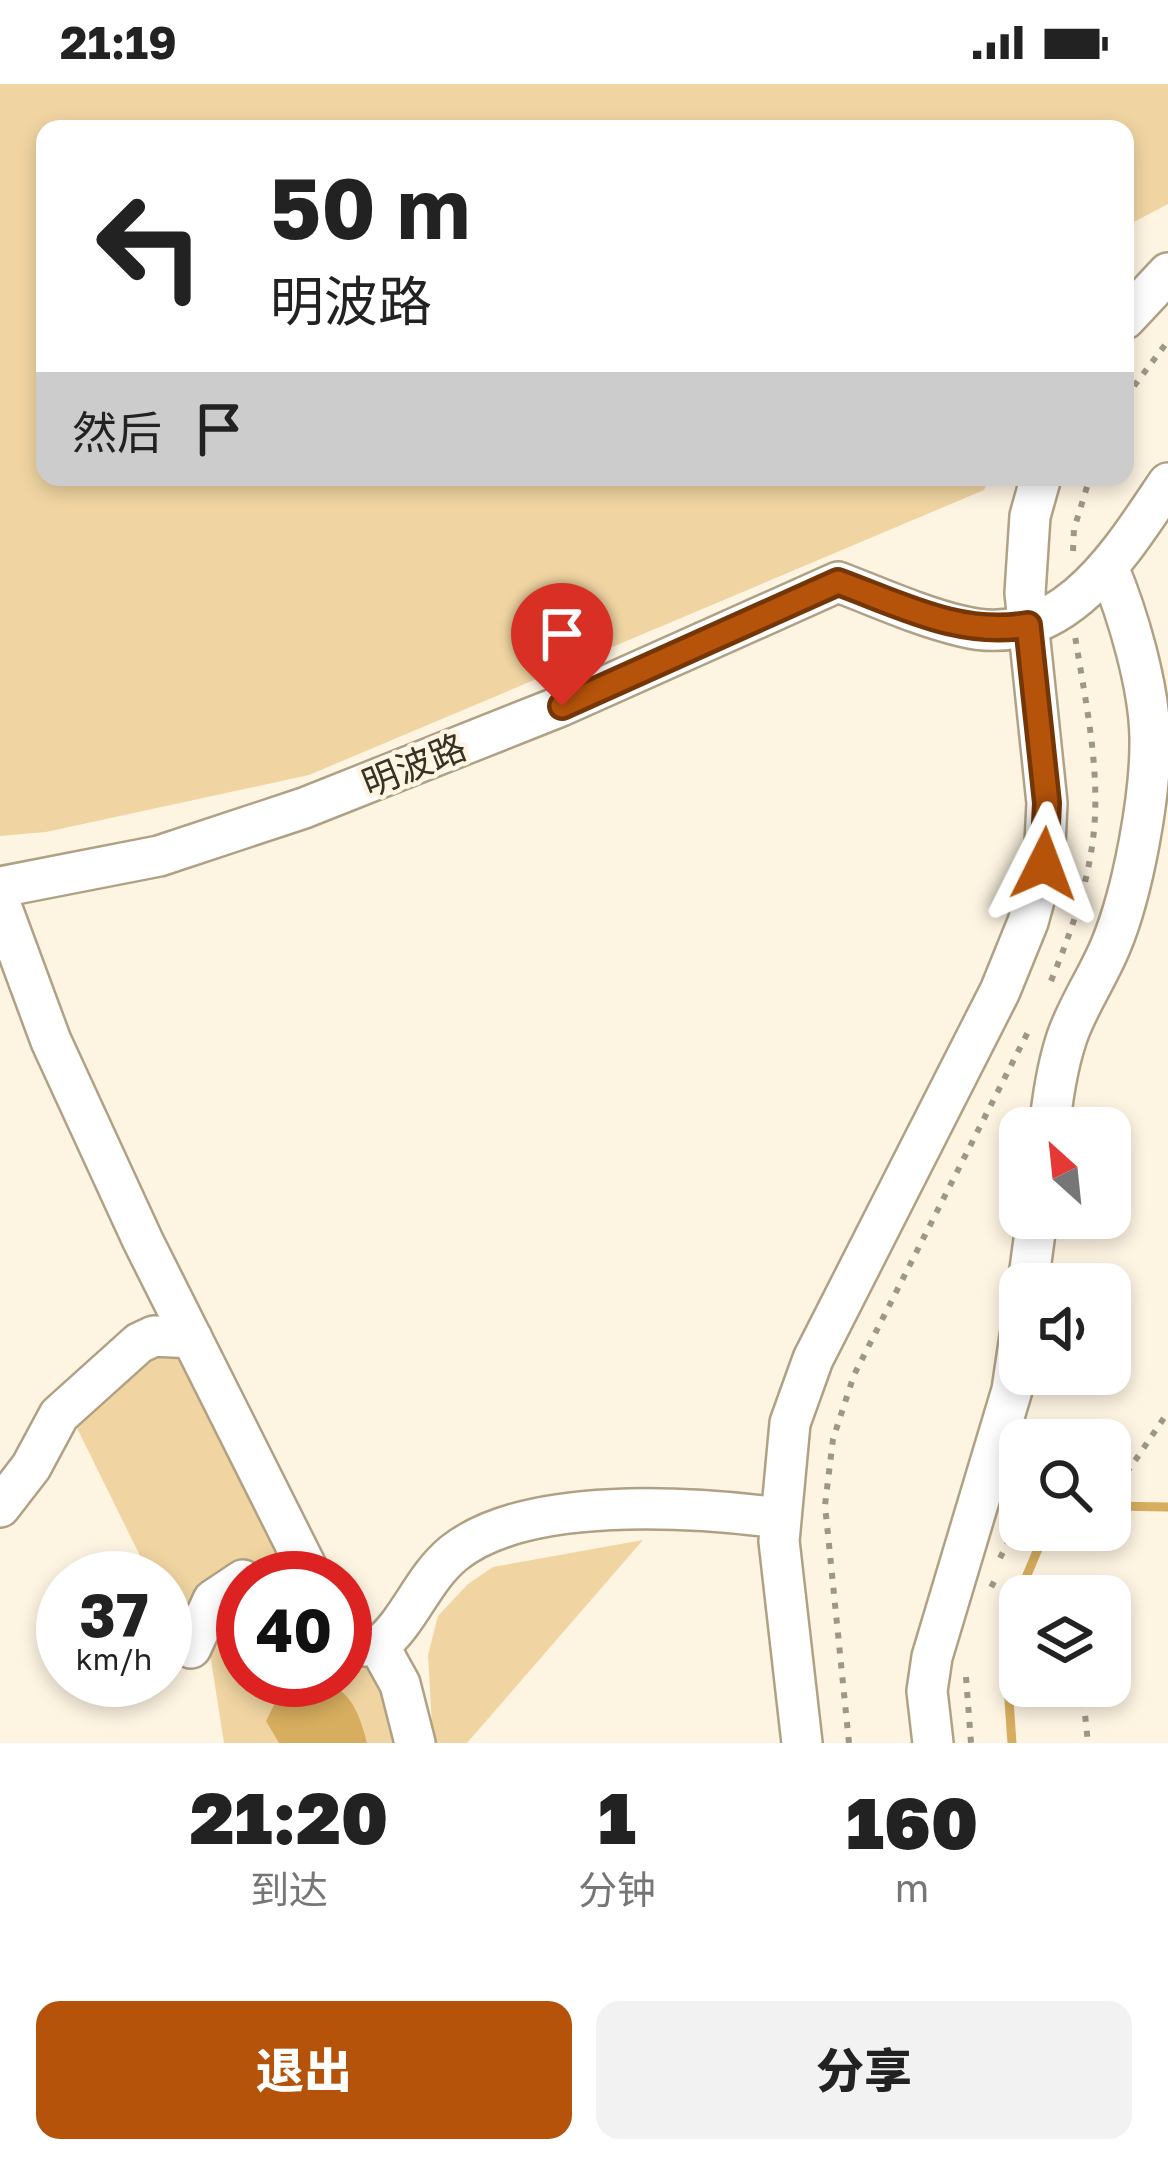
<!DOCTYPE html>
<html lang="zh">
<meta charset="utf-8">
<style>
:root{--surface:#fff;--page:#f2f2f2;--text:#222;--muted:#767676;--accent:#b45309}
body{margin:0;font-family:"Golos Text","Noto Sans SC",sans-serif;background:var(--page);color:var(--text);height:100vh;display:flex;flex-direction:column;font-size:45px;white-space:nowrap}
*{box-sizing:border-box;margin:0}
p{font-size:39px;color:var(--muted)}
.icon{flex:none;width:66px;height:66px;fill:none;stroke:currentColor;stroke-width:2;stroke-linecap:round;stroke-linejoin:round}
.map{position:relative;height:1659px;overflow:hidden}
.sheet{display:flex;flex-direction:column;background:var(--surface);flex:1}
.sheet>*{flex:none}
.hud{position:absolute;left:36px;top:36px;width:1098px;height:366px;border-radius:24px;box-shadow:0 6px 18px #0003;background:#fff;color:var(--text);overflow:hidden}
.needle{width:78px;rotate:333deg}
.controls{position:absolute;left:999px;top:1023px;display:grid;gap:24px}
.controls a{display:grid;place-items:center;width:132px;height:132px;border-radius:24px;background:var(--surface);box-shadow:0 6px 18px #0003;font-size:60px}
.speed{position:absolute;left:36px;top:1467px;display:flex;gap:24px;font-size:60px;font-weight:700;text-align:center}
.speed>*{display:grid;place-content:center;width:156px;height:156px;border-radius:50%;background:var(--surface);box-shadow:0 6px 18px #0003;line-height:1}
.speed small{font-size:30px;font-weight:400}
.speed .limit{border:18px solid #d22;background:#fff;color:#111}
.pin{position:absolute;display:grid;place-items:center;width:102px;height:102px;color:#fff;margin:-123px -51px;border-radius:50% 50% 50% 0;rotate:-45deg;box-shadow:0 0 12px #0007}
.pin .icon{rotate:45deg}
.me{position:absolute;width:132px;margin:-66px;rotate:3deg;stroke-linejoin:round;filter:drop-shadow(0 0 9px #0008)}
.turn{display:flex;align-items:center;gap:42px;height:252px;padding:0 36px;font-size:54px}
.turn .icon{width:156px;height:156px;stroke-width:2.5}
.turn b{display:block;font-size:84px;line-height:102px}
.then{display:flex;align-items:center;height:114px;padding:0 36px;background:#0003;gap:24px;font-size:45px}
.eta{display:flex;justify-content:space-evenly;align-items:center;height:204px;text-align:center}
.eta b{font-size:72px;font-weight:800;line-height:84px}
.button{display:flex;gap:24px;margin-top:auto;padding:24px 36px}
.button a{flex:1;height:138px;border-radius:24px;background:var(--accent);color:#fff;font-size:48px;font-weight:800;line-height:138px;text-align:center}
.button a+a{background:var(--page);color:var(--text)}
.status{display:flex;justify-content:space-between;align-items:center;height:84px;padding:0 60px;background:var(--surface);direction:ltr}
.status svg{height:33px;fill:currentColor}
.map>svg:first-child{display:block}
</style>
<div class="status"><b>21:19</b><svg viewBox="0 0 49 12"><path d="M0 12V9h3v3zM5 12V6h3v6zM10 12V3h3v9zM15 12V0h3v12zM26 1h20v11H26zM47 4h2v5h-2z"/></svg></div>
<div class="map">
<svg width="1168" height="1659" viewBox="0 0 1168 1659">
<rect width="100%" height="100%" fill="#fef4e2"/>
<path fill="#f0d5a2" d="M0,0h1168v120l-36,19 -7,13v-107h-1080v348h945l-6,13 -675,285 -263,57 -46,4z
M166,1262l24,12 112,220h-59v102h102v-42l33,40 25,65h-179l-15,-96c-33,-24 -44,-26 -44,-69h-14l-77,-156 55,-54z
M643,1456l-176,203h-34l-5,-88 10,-39 30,-32 25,-17z"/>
<path fill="#d7ae5f" d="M305,1596c42,2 52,25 62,63h-88l-13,-22 13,-26z"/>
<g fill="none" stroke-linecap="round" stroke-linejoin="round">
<path stroke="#d7ae5f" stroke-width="9" d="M1110,1422l58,1
M1012,1659l-6,-85 10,-57 30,-71"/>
<g stroke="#b0a185" stroke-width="44">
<path id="minor" d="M1125,235l43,-46
M0,803l159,-31 145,-48 257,-102 277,-124c40,15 81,34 123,44 101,26 159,-72 207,-143
M0,819l51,138 92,200 169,337
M1049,1044c4,-31 8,-61 18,-91 11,-32 31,-60 44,-92 22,-53 40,-150 39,-208 -1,-51 -22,-123 -42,-170
M1028,1200l9,-66
M0,1423l31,-40 28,-52 80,-72 15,-7 38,2
M345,1546l20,16h14c31,-25 43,-67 75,-93 73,-58 238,-46 326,-35
M379,1562l21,38 15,59
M191,1564l22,-48 30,-20
M802,1659l-23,-202 11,-118 23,-64 187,-368 28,-69 16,-58 3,-61 -22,-210 5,-77 11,-39
M933,1659l-6,-52 5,-34 80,-267 8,-54"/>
</g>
<path stroke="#9e9687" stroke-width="6" stroke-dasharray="6 9" stroke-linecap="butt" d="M1125,314l43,-57
M1073,467l1,-22 16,-52
M1051,897c20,-49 38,-98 43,-151 6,-64 -9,-131 -19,-194
M1110,1390l20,-6 38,-56
M1000,1474l20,-39
M990,1499l30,16
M966,1593l5,66
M1082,1602l6,57
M849,1659l-24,-238 8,-66 21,-64 177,-349"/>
<use href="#minor" stroke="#fff" stroke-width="39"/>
</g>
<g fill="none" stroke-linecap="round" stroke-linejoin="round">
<g stroke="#753606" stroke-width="30">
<path id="route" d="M562,622l276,-124c63,23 122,55 190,43l19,178 -3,61"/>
</g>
<use href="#route" stroke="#b45309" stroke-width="21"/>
</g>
<g text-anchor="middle" stroke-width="9" stroke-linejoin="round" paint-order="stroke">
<g font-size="36" fill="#383126" stroke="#fef4e2">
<text transform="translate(414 681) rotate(-22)" y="13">明波路</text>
</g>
</g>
</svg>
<div class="controls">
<a><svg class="needle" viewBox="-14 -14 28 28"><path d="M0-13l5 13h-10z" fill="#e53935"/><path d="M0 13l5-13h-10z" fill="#767676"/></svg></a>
<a><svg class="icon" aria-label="sound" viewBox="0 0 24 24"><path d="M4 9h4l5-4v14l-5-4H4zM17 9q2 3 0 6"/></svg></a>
<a><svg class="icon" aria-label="search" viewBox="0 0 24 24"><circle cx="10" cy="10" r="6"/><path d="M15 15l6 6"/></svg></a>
<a><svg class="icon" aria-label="layers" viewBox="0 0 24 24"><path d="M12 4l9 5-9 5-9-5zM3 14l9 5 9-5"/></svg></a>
</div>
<div class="speed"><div>37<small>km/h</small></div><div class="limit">40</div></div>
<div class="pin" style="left:562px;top:622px;background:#d93025"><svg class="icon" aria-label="arrive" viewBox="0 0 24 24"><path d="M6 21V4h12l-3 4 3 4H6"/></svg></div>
<svg class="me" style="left:1044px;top:780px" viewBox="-20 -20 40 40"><path d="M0-17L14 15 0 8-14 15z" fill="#b45309" stroke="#fff" stroke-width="4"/></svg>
<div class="hud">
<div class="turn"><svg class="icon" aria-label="left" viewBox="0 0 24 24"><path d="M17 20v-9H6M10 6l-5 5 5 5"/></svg><div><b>50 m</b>明波路</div></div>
<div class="then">然后<svg class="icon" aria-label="arrive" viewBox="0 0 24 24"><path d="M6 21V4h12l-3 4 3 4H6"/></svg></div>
</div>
</div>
<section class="sheet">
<div class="eta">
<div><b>21:20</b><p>到达</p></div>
<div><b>1</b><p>分钟</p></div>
<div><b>160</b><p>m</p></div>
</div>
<div class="button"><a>退出</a><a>分享</a></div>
</section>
